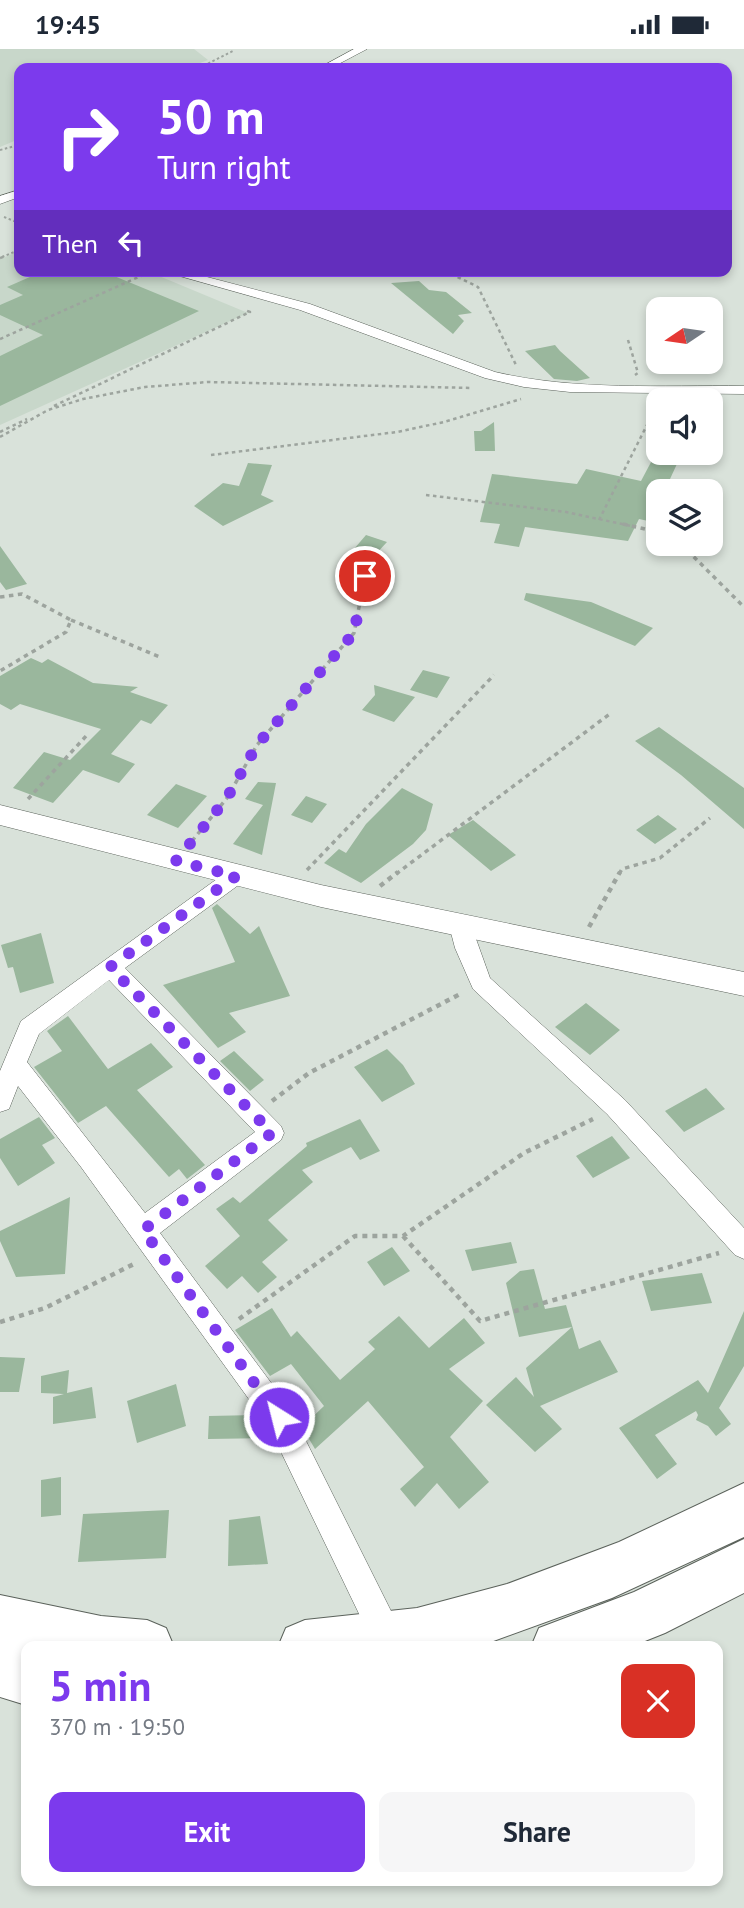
<!DOCTYPE html>
<meta charset="utf-8">
<style>
:root{--surface:#fff;--page:#f6f6f7;--text:#1f2937;--muted:#747a83;--accent:#7c3aed}
body{margin:0;font-family:"PT Sans",sans-serif;background:var(--page);color:var(--text);height:100vh;display:flex;flex-direction:column;font-size:26px;white-space:nowrap}
*{box-sizing:border-box;margin:0}
p{font-size:23px;color:var(--muted)}
.icon{flex:none;width:38px;height:38px;fill:none;stroke:currentColor;stroke-width:2;stroke-linecap:round;stroke-linejoin:round}
.map{position:relative;flex:1;overflow:hidden}
.sheet{position:absolute;left:21px;top:1592px;width:702px;height:245px;display:flex;flex-direction:column;background:var(--surface);border-radius:14px;box-shadow:0 4px 10px #0003}
.sheet>*{flex:none}
.top-card{position:absolute;left:14px;top:14px;width:718px;height:214px;border-radius:14px;box-shadow:0 4px 10px #0003;background:#7c3aed;color:#fff;overflow:hidden}
.needle{width:46px;rotate:257deg}
.tools{position:absolute;left:646px;top:248px;display:grid;gap:14px}
.tools a{display:grid;place-items:center;width:77px;height:77px;border-radius:14px;background:var(--surface);box-shadow:0 4px 10px #0003;font-size:35px}
.pin{position:absolute;display:grid;place-items:center;width:60px;height:60px;color:#fff;margin:-30px;border:4px solid #fff;border-radius:50%;box-shadow:0 2px 7px #0007}
.me{position:absolute;width:77px;margin:-38px;rotate:324deg;stroke-linejoin:round;filter:drop-shadow(0 0 5px #0008)}
.turn{display:flex;align-items:center;gap:24px;height:147px;padding:0 28px;font-size:32px}
.turn .icon{width:91px;height:91px;stroke-width:2.5}
.turn b{display:block;font-size:49px;line-height:60px}
.then{display:flex;align-items:center;height:66px;padding:0 28px;background:#0003;gap:14px;font-size:26px}
.round{display:grid;place-items:center;flex:none;width:74px;height:74px;border-radius:14px;background:var(--page)}
.headline{display:flex;align-items:center;justify-content:space-between;height:119px;padding:0 28px}
h1{font-size:42px;font-weight:700;line-height:52px;color:var(--accent)}
.cta{display:flex;gap:14px;margin-top:auto;padding:14px 28px}
.cta a{flex:1;height:80px;border-radius:14px;background:var(--accent);color:#fff;font-size:28px;font-weight:700;line-height:80px;text-align:center}
.cta a+a{background:var(--page);color:var(--text)}
.status{display:flex;justify-content:space-between;align-items:center;height:49px;padding:0 35px;background:var(--surface);direction:ltr}
.status svg{height:19px;fill:currentColor}
.map>svg:first-child{display:block}
</style>
<div class="status"><b>19:45</b><svg viewBox="0 0 49 12"><path d="M0 12V9h3v3zM5 12V6h3v6zM10 12V3h3v9zM15 12V0h3v12zM26 1h20v11H26zM47 4h2v5h-2z"/></svg></div>
<div class="map">
<svg width="744" height="1859" viewBox="0 0 744 1859">
<rect width="100%" height="100%" fill="#d9e2da"/>
<path fill="#c8d7ca" d="M0,0h194l14,11 -21,8h-168v71l-19,8z
M19,202v20h128l101,42 -248,112v-166z"/>
<path fill="#9ab79d" d="M56,222h46l97,40 -199,95v-50l43,-21 -43,-20v-10l23,-10 -16,-8 32,-14 7,3z
M419,232l10,9 17,2 26,21 -14,2 6,6 -11,13 -62,-51z
M555,296l5,6 30,27 -13,3 -23,-2 -29,-28z
M494,373l1,29h-20l-1,-20h7z
M658,400v4h24l-18,39h-6v19l-5,11 -14,-3 -11,22 -103,-14 -6,20 -25,-4 6,-19 -20,-2 12,-48 85,10 9,-15 55,12z
M248,414l24,2 -11,30 13,6 -51,25 -29,-20 29,-23 16,3z
M366,486l21,7 -25,27 -20,-6z
M0,497l27,38 -21,6 -6,-8z
M526,544l65,9 62,26 -18,18 -111,-46z
M31,609l11,5 6,-4 45,24 45,4 -8,5 38,13 -17,19 -10,-4 -30,34 24,10 -16,19 -36,-13 -30,33 -40,-15 31,-36 26,8 31,-31 -81,-25 -9,6 -11,-6v-28z
M423,621l27,7 -13,21 -27,-8z
M374,636l41,12 -21,25 -32,-12 13,-15z
M659,678l85,61v41l-63,-54 -46,-34z
M258,733l18,1 -14,72 -29,-11 30,-39 -18,-6z
M176,735l31,12 -29,32 -31,-13z
M402,739l31,16 -7,26 -13,14 -52,39 -37,-20 15,-14 7,4 20,-29z
M306,747l21,8 -15,19 -21,-8z
M658,766l19,14 -22,15 -19,-14z
M473,771l43,35 -25,16 -43,-36z
M217,855l33,30 9,-8 31,70 -61,17 17,19 -28,16 -55,-63 72,-23 -23,-54z
M41,884l13,50 -34,10 -7,-26 -5,1 -7,-23z
M586,954l34,27 -30,25 -35,-28z
M68,967l40,53 43,-26 22,24 -36,23 68,75 -18,14 -8,-10 -10,8 -63,-71 -28,17 -44,-56 28,-16 -15,-20z
M387,1000l16,16 12,19 -33,18 -28,-35z
M234,1002l30,29 -14,11 -30,-30z
M706,1039l19,21 -41,23 -19,-21z
M39,1068l16,21 -13,7 13,18 -37,23 -18,-28v-19z
M360,1070l20,32 -20,9 -9,-13 -49,23 11,12 -45,38 20,20 -26,22 15,15 -19,16 -16,-17 -15,13 -22,-23 35,-30 -24,-27 17,-12 7,6 67,-57 -1,-3z
M612,1087l18,22 -37,20 -17,-22z
M70,1148l-5,77 -49,3 -16,-36v-10z
M511,1193l6,21 -45,8 -7,-21z
M392,1198l18,24 -26,15 -17,-24z
M534,1220l11,40 21,-4 13,44 21,-9 18,32 -78,34 22,23 -27,23 -49,-47 30,-28 18,20 -8,-29 46,-41 -53,10 -13,-54 14,-12z
M702,1224l10,30 -61,8 -9,-30z
M272,1259l19,29 6,-6 43,49 35,-31 -7,-7 31,-26 30,32 35,-30 21,25 -36,26 34,32 -33,36 39,45 -30,27 -22,-26 -22,24 -15,-18 24,-22 -56,-66 -53,48 -13,-22 22,-21 -33,-42 -21,12 -35,-46z
M744,1262v55l-25,42 12,16 -15,12 -8,-10 -12,-6 2,-5 -2,-4 -41,24 22,29 -20,15 -38,-51 79,-48 10,13z
M0,1308l25,1 -6,34h-19z
M69,1321l-2,23 25,-6 4,31 -43,6v-27l11,-3 -23,-1v-17z
M176,1335l10,42 -49,17 -10,-42z
M257,1366l8,23 -57,1 1,-23z
M61,1428v38l-20,2v-37z
M169,1461l-3,48 -88,4 5,-48z
M260,1467l8,48 -40,2 1,-46z"/>
<g fill="none" stroke-linecap="round" stroke-linejoin="round">
<g stroke="#5b625b" stroke-width="1">
<path id="street" d="M354,0h13l-36,19h-12z
M19,141v7l-19,7v-8z
M162,222h22l126,33 185,68c81,19 166,13 249,14v8l-174,-2 -46,-5 -39,-9 -185,-68z
M236,819l8,3 3,5 -3,5 -119,87 156,158 3,7 -3,7 -121,93 129,174 110,220 5,11 -4,9h-25l-106,-220 -188,-260 -63,-81 -9,23 -9,3v-41l21,-50 207,-150zM109,931l146,152 -110,81 -118,-151 12,-28z
M460,868l8,2 3,6 19,53 135,122 119,128v31l-9,-4 -128,-141 -134,-125 -18,-41 -6,-23 3,-6z"/>
</g>
<g stroke="#5b625b" stroke-width="1">
<path id="secondary" d="M0,756l321,80 423,87v24l-423,-89 -321,-82z"/>
</g>
<g stroke="#5b625b" stroke-width="2">
<path id="highway" d="M744,1434v54l-132,61 -135,49h-199l8,-19 19,-8 112,-12 90,-24 112,-42z
M744,1490v54l-79,40 -35,14h-99l8,-19 95,-36z
M0,1546l101,21 46,4 19,8 8,19h-148v58l-26,-8z"/>
</g>
<path stroke="#9da49e" stroke-width="2" stroke-dasharray="2.5 2.5" stroke-linecap="butt" d="M199,19l34,-17
M0,101l19,-5
M4,168l15,6
M2,208l17,-7"/>
<path stroke="#9da49e" stroke-width="2.5" stroke-dasharray="3.5 3.5" stroke-linecap="butt" d="M0,209l6,-2
M445,222l33,16 38,78
M0,290l152,-68
M628,291l10,33 -3,2
M54,357l196,-94 -5,-2
M710,378h5l3,-22
M0,383l27,-13
M0,388l48,-27 35,-11 62,-12 63,-5 264,6
M211,406l186,-23 47,-10 77,-23
M426,446l140,17 65,14
M599,471l50,-99 9,1"/>
<path stroke="#9da49e" stroke-width="3.5" stroke-dasharray="4.5 4.5" stroke-linecap="butt" d="M623,475l35,8
M681,495l63,63
M0,548l22,-3 49,26 -5,12 -66,39
M71,571l89,37
M28,750l60,-65
M192,792l35,-43 30,-53 97,-112 11,-57
M307,821l187,-195
M396,825l215,-161
M619,825l3,-5 38,-11 50,-40"/>
<path stroke="#9da49e" stroke-width="4.5" stroke-dasharray="5 5" stroke-linecap="butt" d="M380,837l18,-14
M589,878l31,-55
M272,1052l37,-28 153,-80
M403,1187l77,85 239,-68
M239,1270l116,-83h48l121,-83 69,-34
M0,1273l45,-14 91,-45"/>
<use href="#street" fill="#fff" fill-rule="evenodd"/>
<use href="#secondary" fill="#fff" fill-rule="evenodd"/>
<use href="#highway" fill="#fff" fill-rule="evenodd"/>
</g>
<g fill="none" stroke-linecap="round" stroke-linejoin="round">
<path stroke="#7c3aed" stroke-width="12" stroke-dasharray="0 21.6" d="M279,1368l-136,-187 129,-97 -162,-166 126,-91 -60,-15 51,-63 30,-53 97,-112 11,-57"/>
</g>
</svg>
<div class="tools">
<a><svg class="needle" viewBox="-14 -14 28 28"><path d="M0-13l5 13h-10z" fill="#e53935"/><path d="M0 13l5-13h-10z" fill="#747a83"/></svg></a>
<a><svg class="icon" aria-label="sound" viewBox="0 0 24 24"><path d="M4 9h4l5-4v14l-5-4H4zM17 9q2 3 0 6"/></svg></a>
<a><svg class="icon" aria-label="layers" viewBox="0 0 24 24"><path d="M12 4l9 5-9 5-9-5zM3 14l9 5 9-5"/></svg></a>
</div>
<div class="pin" style="left:365px;top:527px;background:#d93025"><svg class="icon" aria-label="arrive" viewBox="0 0 24 24"><path d="M6 21V4h12l-3 4 3 4H6"/></svg></div>
<svg class="me" style="left:279px;top:1368px" viewBox="-20 -20 40 40"><circle r="17" fill="#7c3aed" stroke="#fff" stroke-width="3"/><path d="M0-11L8 9 0 5-8 9z" fill="#fff"/></svg>
<div class="top-card">
<div class="turn"><svg class="icon" aria-label="right" viewBox="0 0 24 24"><path d="M7 20v-9h11M14 6l5 5-5 5"/></svg><div><b>50 m</b>Turn right</div></div>
<div class="then">Then<svg class="icon" aria-label="left" viewBox="0 0 24 24"><path d="M17 20v-9H6M10 6l-5 5 5 5"/></svg></div>
</div>
<section class="sheet">
<div class="headline"><div><h1>5 min</h1><p>370 m · 19:50</p></div><a class="round" style="background:#d93025;color:#fff"><svg class="icon" aria-label="close" viewBox="0 0 24 24"><path d="M6 6l12 12M18 6L6 18"/></svg></a></div>
<div class="cta"><a>Exit</a><a>Share</a></div>
</section>
</div>
